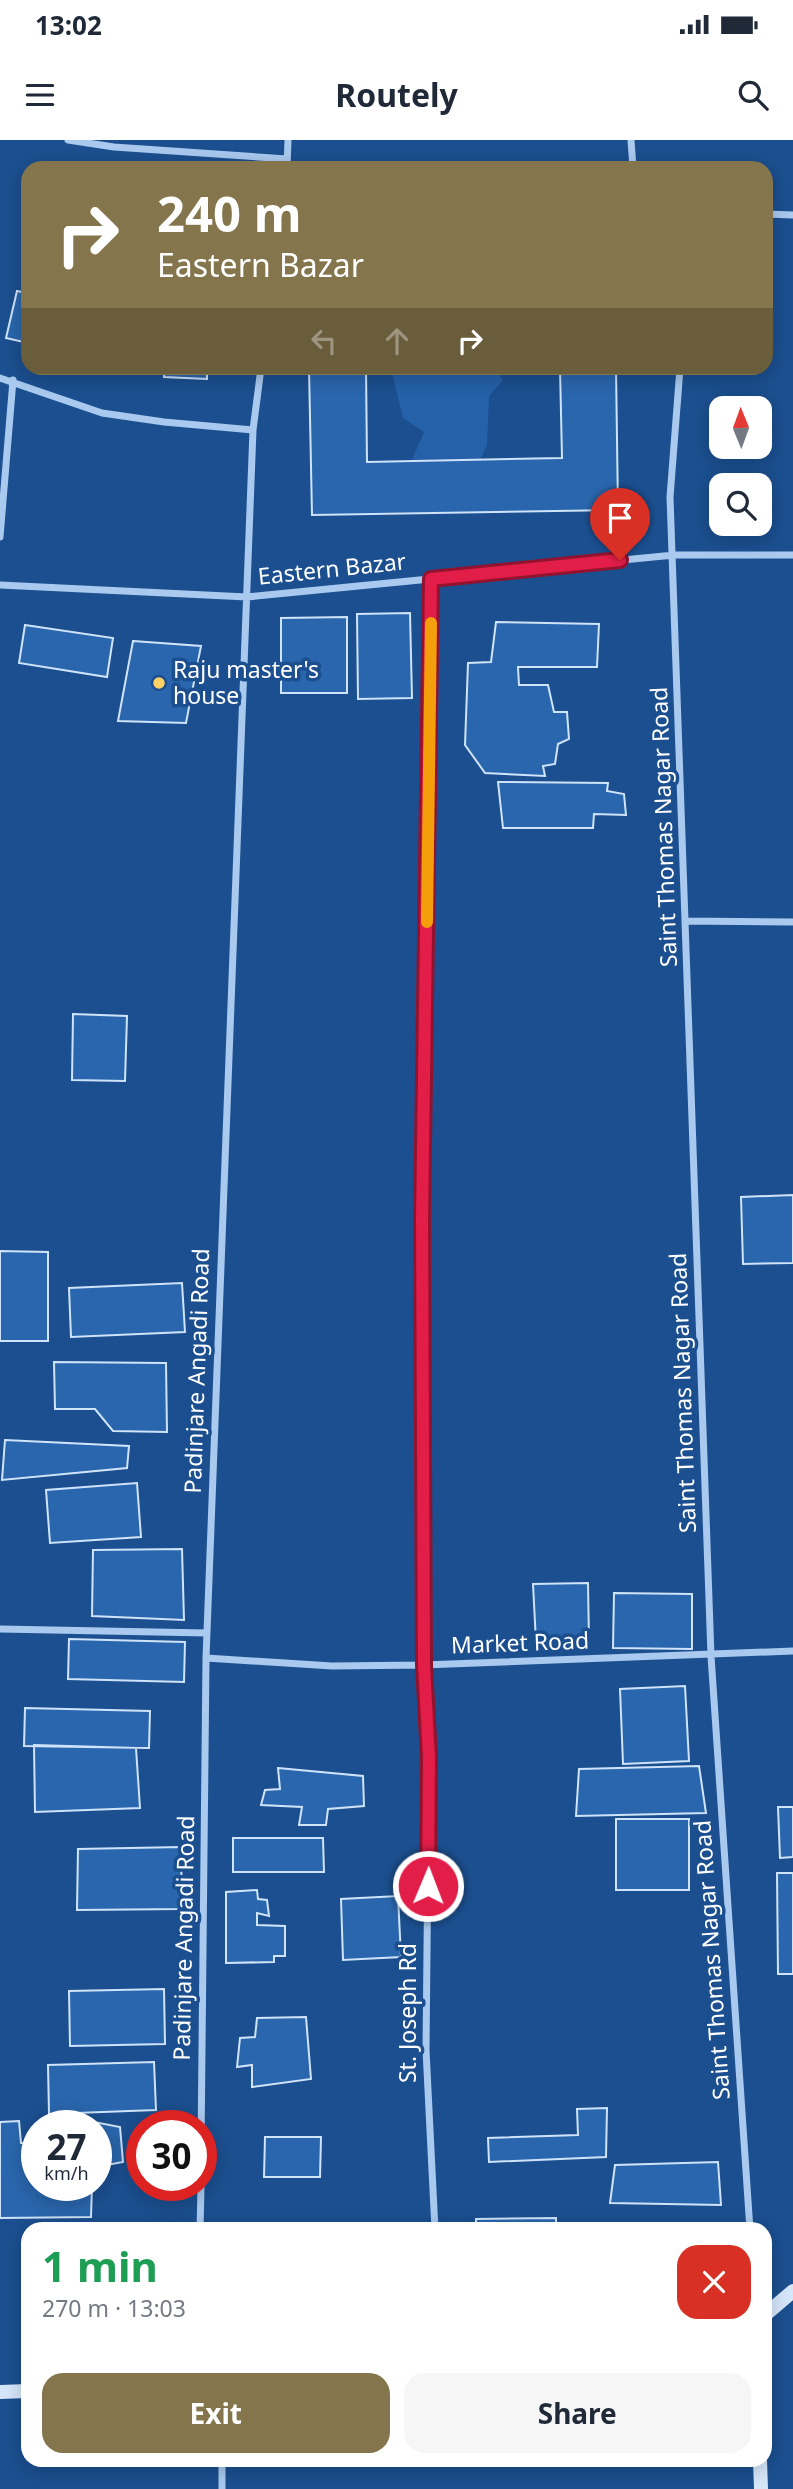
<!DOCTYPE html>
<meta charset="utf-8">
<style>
:root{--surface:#fff;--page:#f6f6f7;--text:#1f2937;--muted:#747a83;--accent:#84754c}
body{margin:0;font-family:"Noto Sans",sans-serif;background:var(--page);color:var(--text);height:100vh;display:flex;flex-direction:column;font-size:26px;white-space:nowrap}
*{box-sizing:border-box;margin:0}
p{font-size:23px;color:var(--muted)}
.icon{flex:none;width:38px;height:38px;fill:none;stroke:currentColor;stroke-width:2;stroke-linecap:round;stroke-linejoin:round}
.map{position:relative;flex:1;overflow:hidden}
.sheet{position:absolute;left:21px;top:2082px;width:751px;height:245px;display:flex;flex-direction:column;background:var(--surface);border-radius:21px;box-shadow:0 4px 18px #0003}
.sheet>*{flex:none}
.guide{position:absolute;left:21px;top:21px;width:752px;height:214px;border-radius:21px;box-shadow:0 4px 18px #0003;background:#84754c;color:#fff;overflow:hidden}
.needle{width:46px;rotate:359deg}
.fabs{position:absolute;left:709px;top:256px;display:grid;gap:14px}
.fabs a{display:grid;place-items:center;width:63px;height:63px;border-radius:14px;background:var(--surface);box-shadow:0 4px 18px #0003;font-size:35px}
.speed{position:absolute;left:21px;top:1970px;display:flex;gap:14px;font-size:35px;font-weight:700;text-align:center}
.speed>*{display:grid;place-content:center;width:91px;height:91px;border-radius:50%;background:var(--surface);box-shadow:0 4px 18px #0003;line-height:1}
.speed small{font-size:18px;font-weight:400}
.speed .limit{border:10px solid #d22;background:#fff;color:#111}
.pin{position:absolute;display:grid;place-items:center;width:60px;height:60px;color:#fff;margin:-72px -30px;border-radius:50% 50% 50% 0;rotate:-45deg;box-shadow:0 0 7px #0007}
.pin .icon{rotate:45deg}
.me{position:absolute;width:77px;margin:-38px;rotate:1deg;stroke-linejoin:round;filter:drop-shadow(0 0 5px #0008)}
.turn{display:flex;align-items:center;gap:24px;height:147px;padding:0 21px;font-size:32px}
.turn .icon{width:91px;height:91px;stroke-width:2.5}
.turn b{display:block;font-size:49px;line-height:60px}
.lanes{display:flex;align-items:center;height:66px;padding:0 21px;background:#0003;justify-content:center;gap:35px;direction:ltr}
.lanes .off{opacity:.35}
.round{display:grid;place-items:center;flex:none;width:74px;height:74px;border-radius:21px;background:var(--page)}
.summary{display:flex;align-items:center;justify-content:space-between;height:119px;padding:0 21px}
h1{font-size:42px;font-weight:700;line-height:52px;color:#1e9e55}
.cta{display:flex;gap:14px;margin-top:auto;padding:14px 21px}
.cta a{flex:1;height:80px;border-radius:21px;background:var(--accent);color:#fff;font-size:28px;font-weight:700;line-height:80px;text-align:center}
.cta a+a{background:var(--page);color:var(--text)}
.status{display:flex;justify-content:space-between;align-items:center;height:49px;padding:0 35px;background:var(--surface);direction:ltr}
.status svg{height:19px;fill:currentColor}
header{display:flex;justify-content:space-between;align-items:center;height:91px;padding:0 21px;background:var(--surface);font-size:32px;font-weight:700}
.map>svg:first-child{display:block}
</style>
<div class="status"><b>13:02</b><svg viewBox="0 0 49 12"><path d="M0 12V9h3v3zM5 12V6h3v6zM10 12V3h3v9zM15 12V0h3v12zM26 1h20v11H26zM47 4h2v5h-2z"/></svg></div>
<header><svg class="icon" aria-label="menu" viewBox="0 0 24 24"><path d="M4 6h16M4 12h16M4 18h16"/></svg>Routely<svg class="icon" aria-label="search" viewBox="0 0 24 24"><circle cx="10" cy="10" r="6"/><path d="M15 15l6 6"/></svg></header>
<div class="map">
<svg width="793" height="2349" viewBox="0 0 793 2349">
<rect width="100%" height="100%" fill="#1b4f8f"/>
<path fill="#2461a8" d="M391,228h104l8,12 -14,16 -2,49 -25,53 -63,-7 25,-59 -21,-14z"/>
<path fill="#2a66ad" stroke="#cfe3fa" stroke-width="2" d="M17,151l11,2v50l-22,-5z
M165,228h42v11l-43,-2z
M309,228h57l1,94 195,-4 -2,-90h56l2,142 -306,5z
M410,473l2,85 -54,1 -1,-85z
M347,477v76h-66v-75z
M496,482l103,2 -2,43h-79l1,18h29l6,27h13l2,27 -11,5 -3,20 -12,2 2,10 -60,-3 -20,-28 3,-82 23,-1z
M25,485l88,13 -6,39 -88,-14z
M133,501l68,5 -15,77 -68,-2z
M498,642l110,1 -1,8 17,3 2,21 -32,-1 -1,14h-90z
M73,874l54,2 -2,65 -53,-1z
M793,1055v68l-50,1 -2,-67z
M0,1111l48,1v89h-48z
M182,1143l3,49 -114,5 -2,-49z
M54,1222l112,1 1,69 -54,-1 -18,-22h-40z
M5,1300l124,6 -2,22 -125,12z
M137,1343l4,54 -91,6 -4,-53z
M182,1409l2,71 -92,-4 1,-66z
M588,1443l1,58 -53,1 -3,-58z
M614,1453l78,1v55l-79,-1z
M69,1499l116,3 -1,40 -116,-3z
M685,1546l4,75 -66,3 -3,-75z
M25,1568l125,3 -1,37 -125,-2z
M34,1605l102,3 4,60 -105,4z
M699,1626l7,47 -130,3 3,-47z
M278,1628l85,8 1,30 -36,3 -2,16h-27l3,-18 -41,-2 4,-15 15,-1z
M778,1667h15v50l-13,1z
M616,1679h73v71h-73z
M233,1698h90l1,34h-91z
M181,1707l1,62 -105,1 1,-61z
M777,1733h16v101h-15z
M777,1733h16v101h-15z
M257,1750l1,9 9,1 2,16 -12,-3v12l28,1v30h-11v6l-48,1v-71z
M398,1756l3,61 -58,3 -2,-61z
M164,1849l1,55 -95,2 -1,-55z
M306,1877l5,62 -59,8v-22l-15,2 3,-29 15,-1 2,-19z
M154,1922l2,48 -107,4 -1,-49z
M607,1968l-1,49 -117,5 -1,-24 90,-3 -1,-26z
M19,1981l2,22h16v43h55l-1,31 -91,1v-96z
M39,1981h50l31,6 3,35 -27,5v-41h-57z
M265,1997h56l-1,40h-56z
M718,2022l3,43 -111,-2 5,-38z
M556,2078v12h-80v-11z"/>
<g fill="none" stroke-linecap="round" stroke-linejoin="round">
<path stroke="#a9c9ee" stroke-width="7" d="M68,0l46,7 173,12
M631,0l2,28
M287,28l1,-28
M766,74l27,1
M680,228l-10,129 41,1159 39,574
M0,238l102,35 62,9 89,8
M0,397l13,-157
M431,439l-9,641 1,445 6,93 -3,292 9,180
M0,445l247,12 427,-42h119
M687,781l106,1
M0,1489l207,4
M206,1518l126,8 91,-1 370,-14
M201,2007l5,-489 47,-1228 8,-62
M200,2090l1,-44
M222,2349v-29"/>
<path stroke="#d6e6fa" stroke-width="14" d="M765,2175l28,-24
M0,2252l28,-1
M760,2320l1,29"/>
</g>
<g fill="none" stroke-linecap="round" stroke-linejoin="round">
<g stroke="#92132f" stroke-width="18">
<path id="route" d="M428,1746l1,-128 -5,-93 -2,-445 9,-641 189,-19"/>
</g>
<use href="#route" stroke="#e11d48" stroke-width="12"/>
<path stroke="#f59e0b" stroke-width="12" d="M427,782l4,-299"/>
</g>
<circle fill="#ffd166" stroke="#1b4f8f" stroke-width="2.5" cx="159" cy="543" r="7"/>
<g text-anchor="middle" stroke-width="7" stroke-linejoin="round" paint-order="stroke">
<g font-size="23" fill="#fff" stroke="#1b4f8f">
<text transform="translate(332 429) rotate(-6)" y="8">Eastern Bazar</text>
<text transform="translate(664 687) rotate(-92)" y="8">Saint Thomas Nagar Road</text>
<text transform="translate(197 1231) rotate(-88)" y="8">Padinjare Angadi Road</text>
<text transform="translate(683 1253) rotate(-92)" y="8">Saint Thomas Nagar Road</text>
<text transform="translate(520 1503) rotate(-2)" y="8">Market Road</text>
<text transform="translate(184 1798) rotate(-89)" y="8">Padinjare Angadi Road</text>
<text transform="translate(712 1820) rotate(-94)" y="8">Saint Thomas Nagar Road</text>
<text transform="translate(408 1873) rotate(-90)" y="8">St. Joseph Rd</text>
</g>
<g font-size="23" fill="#fff" stroke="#1b4f8f" text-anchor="start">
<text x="173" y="538">Raju master's<tspan x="173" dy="26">house</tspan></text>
</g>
</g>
</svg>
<div class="fabs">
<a><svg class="needle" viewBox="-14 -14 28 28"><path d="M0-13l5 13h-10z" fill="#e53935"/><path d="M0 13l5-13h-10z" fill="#747a83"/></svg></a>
<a><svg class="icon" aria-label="search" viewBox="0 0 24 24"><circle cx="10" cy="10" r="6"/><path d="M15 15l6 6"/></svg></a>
</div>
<div class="speed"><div>27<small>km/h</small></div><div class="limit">30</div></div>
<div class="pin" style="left:620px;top:420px;background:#d93025"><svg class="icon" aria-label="arrive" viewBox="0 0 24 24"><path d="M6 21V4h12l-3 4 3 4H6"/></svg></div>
<svg class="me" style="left:428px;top:1746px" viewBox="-20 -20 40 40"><circle r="17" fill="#e11d48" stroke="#fff" stroke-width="3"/><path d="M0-11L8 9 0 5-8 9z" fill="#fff"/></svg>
<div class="guide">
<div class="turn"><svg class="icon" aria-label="right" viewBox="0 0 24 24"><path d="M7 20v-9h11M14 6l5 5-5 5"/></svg><div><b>240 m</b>Eastern Bazar</div></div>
<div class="lanes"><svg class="icon off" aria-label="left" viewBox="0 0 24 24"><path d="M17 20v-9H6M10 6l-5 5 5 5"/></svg><svg class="icon off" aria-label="ahead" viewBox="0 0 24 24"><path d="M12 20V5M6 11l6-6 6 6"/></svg><svg class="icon" aria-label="right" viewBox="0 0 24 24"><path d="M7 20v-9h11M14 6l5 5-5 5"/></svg></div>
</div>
<section class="sheet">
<div class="summary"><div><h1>1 min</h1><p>270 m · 13:03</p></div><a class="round" style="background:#d93025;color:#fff"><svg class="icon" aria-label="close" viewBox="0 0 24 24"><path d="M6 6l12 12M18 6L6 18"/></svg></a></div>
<div class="cta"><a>Exit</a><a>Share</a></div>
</section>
</div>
